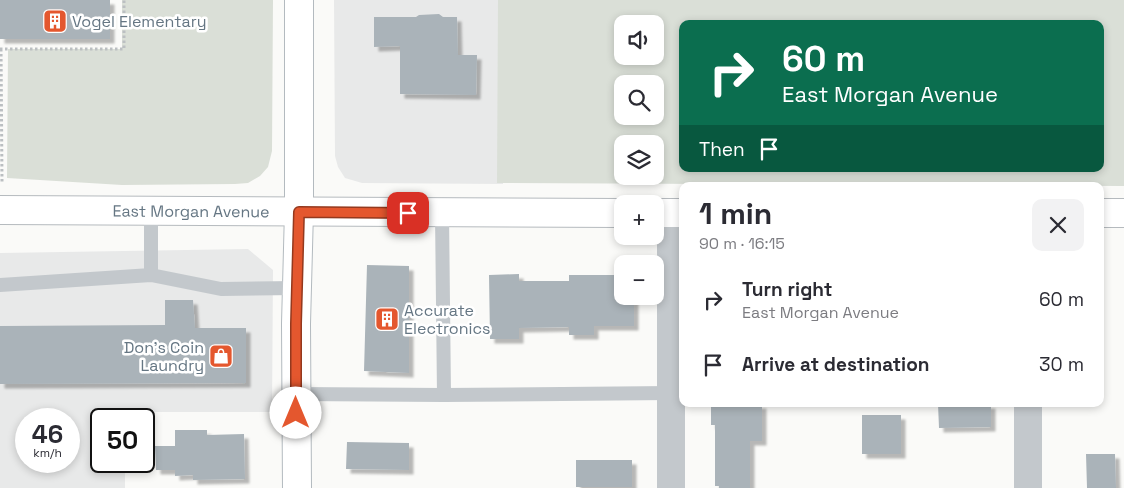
<!DOCTYPE html>
<meta charset="utf-8">
<style>
:root{--surface:#fff;--page:#f2f2f3;--text:#2b2b33;--muted:#7c7c81}
body{margin:0;font-family:"Space Grotesk",sans-serif;background:var(--page);color:var(--text);height:100vh;display:flex;flex-direction:column;font-size:19px;white-space:nowrap}
*{box-sizing:border-box;margin:0}
p{font-size:16px;color:var(--muted)}
.icon{flex:none;width:28px;height:28px;fill:none;stroke:currentColor;stroke-width:2;stroke-linecap:round;stroke-linejoin:round}
.map{position:relative;flex:1;overflow:hidden}
.sheet{position:absolute;left:679px;top:182px;width:425px;height:225px;display:flex;flex-direction:column;background:var(--surface);border-radius:10px;box-shadow:0 2px 8px #0003}
.sheet>*{flex:none}
.top-card{position:absolute;left:679px;top:20px;width:425px;height:152px;border-radius:10px;box-shadow:0 2px 8px #0003;background:#0b6e4f;color:#fff;overflow:hidden}
.tools{position:absolute;left:614px;top:15px;display:grid;gap:10px}
.tools a{display:grid;place-items:center;width:50px;height:50px;border-radius:10px;background:var(--surface);box-shadow:0 2px 8px #0003;font-size:25px}
.speed{position:absolute;left:15px;top:408px;display:flex;gap:10px;font-size:25px;font-weight:700;text-align:center}
.speed>*{display:grid;place-content:center;width:65px;height:65px;border-radius:50%;background:var(--surface);box-shadow:0 2px 8px #0003;line-height:1}
.speed small{font-size:12px;font-weight:400}
.speed .limit{border:2px solid #111;border-radius:8px;background:#fff;color:#111}
.pin{position:absolute;display:grid;place-items:center;width:42px;height:42px;color:#fff;margin:-21px;border-radius:10px;box-shadow:0 2px 8px #0006}
.me{position:absolute;width:55px;margin:-28px;rotate:0deg;stroke-linejoin:round;filter:drop-shadow(0 0 4px #0008)}
.turn{display:flex;align-items:center;gap:18px;height:105px;padding:0 20px;font-size:22px}
.turn .icon{width:65px;height:65px;stroke-width:2.5}
.turn b{display:block;font-size:35px;line-height:42px}
.then{display:flex;align-items:center;height:48px;padding:0 20px;background:#0003;gap:10px;font-size:19px}
.round{display:grid;place-items:center;flex:none;width:52px;height:52px;border-radius:10px;background:var(--page)}
.overview{display:flex;align-items:center;justify-content:space-between;height:85px;padding:0 20px}
h1{font-size:30px;font-weight:700;line-height:38px}
ul{padding:0;list-style:none}
li{display:flex;align-items:center;gap:15px;height:65px;padding:0 20px}
li div{flex:1}
li b{display:block;font-size:19px}
li em{font-style:normal}
.map>svg:first-child{display:block}
</style>
<div class="map">
<svg width="1124" height="488" viewBox="0 0 1124 488">
<defs>
<filter id="shadow"><feDropShadow dx="4.5" dy="4.5" stdDeviation="1" flood-color="#0004"/></filter>
</defs>
<rect width="100%" height="100%" fill="#fafaf8"/>
<path fill="#e8e9e9" fill-rule="evenodd" d="M334,0h169v184l-141,-1 -17,-5 -7,-11 -3,-11z
M248,249l25,21 -1,142h-146l-1,7h-24v42h24v27h-125v-235zM26,419h43v42h-43z"/>
<path fill="#dadfd7" fill-rule="evenodd" d="M122,0h151l-1,151 -4,16 -8,9 -12,7 -13,1 -113,1 -115,-7 1,-129h114z
M498,0h626v186l-627,-3zM622,24h33v32h-33zM682,24h418v145h-418zM622,84h33v32h-33zM622,144h33v32h-33z"/>
<path fill="#aab3b9" filter="url(#shadow)" d="M0,0h110v39h-110z
M439,14l4,3h14l1,38h19l-1,40 -76,-1v-48l-26,1v-30h42l3,-2z
M367,265l42,1v107l-45,-2z
M519,274v7h50v-6h53v21h12v30h-40v9h-25v-8l-50,1v11h-29l-1,-64z
M165,300h28l2,28h51v55l-246,1v-58l165,-1z
M711,404h51v37h-12v47h-31v-2h-4v-61h-4z
M938,404h53v23l-52,1z
M862,415h39v39h-39z
M175,430h32v5l37,-1 1,45 -52,1v-5l-18,1v-6h-19l-1,-24h20z
M347,442l62,1v27l-63,-1z
M1086,454h29l1,34h-29z
M576,460h56v27h-56z"/>
<g fill="none" stroke-linecap="round" stroke-linejoin="round">
<g stroke="#b3babf" stroke-width="30">
<path id="secondary" d="M297,488l-1,-164 3,-113v-211"/>
</g>
<g stroke="#b5babe" stroke-width="30">
<g id="primary">
<path id="s1" d="M0,210l622,3"/>
<path d="M655,213h27"/>
<path d="M1100,213h24"/>
</g>
</g>
<path stroke="#bbbfc2" stroke-width="3" stroke-dasharray="2.5 2.5" stroke-linecap="butt" d="M0,49h124v-49
M1,49l1,133"/>
<path stroke="#c3c8cc" stroke-width="14" d="M151,211v64l70,14 76,-1
M442,213l2,182
M0,285l151,-10
M296,394l148,1 227,-2"/>
<path stroke="#c3c8cc" stroke-width="28" d="M671,488v-275
M1028,488v-84"/>
<use href="#secondary" stroke="#fff" stroke-width="28"/>
<use href="#primary" stroke="#fff" stroke-width="28"/>
</g>
<g fill="none" stroke-linecap="round" stroke-linejoin="round">
<g stroke="#94391e" stroke-width="12">
<path id="route" d="M296,413v-89l3,-112 109,1"/>
</g>
<use href="#route" stroke="#e4572e" stroke-width="9"/>
</g>
<defs>
<g id="building-square" transform="scale(1.25)"><rect x="-9" y="-9" width="18" height="18" rx="4" fill="#e4572e" stroke="#fff"/><path d="M-4-6H4V6H1V3H-1V6H-4ZM-2.5-4.3h1.7v1.8h-1.7ZM.8-4.3h1.7v1.8H.8ZM-2.5-1h1.7V.8h-1.7ZM.8-1h1.7V.8H.8Z" fill="#fff"/></g>
<g id="shop-square" transform="scale(1.25)"><rect x="-9" y="-9" width="18" height="18" rx="4" fill="#e4572e" stroke="#fff"/><path d="M-5-2.5h2.3a2.7 3.5 0 0 1 5.4 0H5L5.5 6h-11ZM-1.5-2.5h3a1.5 2.3 0 0 0-3 0Z" fill="#fff"/></g>
</defs>
<g fill-rule="evenodd">
<use href="#building-square" x="55" y="21"/>
<use href="#building-square" x="387" y="319"/>
<use href="#shop-square" x="221" y="356"/>
</g>
<g text-anchor="middle" stroke-width="5" stroke-linejoin="round" paint-order="stroke">
<g font-size="16" fill="#657683" stroke="#fff" text-anchor="start">
<text x="72" y="27">Vogel Elementary</text>
<text x="404" y="316">Accurate<tspan x="404" dy="18">Electronics</tspan></text>
<text x="204" y="353" text-anchor="end">Don's Coin<tspan x="204" dy="18">Laundry</tspan></text>
</g>
<g font-size="16" fill="#657683" stroke="#fff">
<text dy="6" stroke="none"><textPath href="#s1" startOffset="191">East Morgan Avenue</textPath></text>
</g>
</g>
</svg>
<div class="tools">
<a><svg class="icon" aria-label="sound" viewBox="0 0 24 24"><path d="M4 9h4l5-4v14l-5-4H4zM17 9q2 3 0 6"/></svg></a>
<a><svg class="icon" aria-label="search" viewBox="0 0 24 24"><circle cx="10" cy="10" r="6"/><path d="M15 15l6 6"/></svg></a>
<a><svg class="icon" aria-label="layers" viewBox="0 0 24 24"><path d="M12 4l9 5-9 5-9-5zM3 14l9 5 9-5"/></svg></a>
<a>+</a>
<a>−</a>
</div>
<div class="speed"><div>46<small>km/h</small></div><div class="limit">50</div></div>
<div class="pin" style="left:408px;top:213px;background:#d93025"><svg class="icon" aria-label="arrive" viewBox="0 0 24 24"><path d="M6 21V4h12l-3 4 3 4H6"/></svg></div>
<svg class="me" style="left:296px;top:413px" viewBox="-20 -20 40 40"><circle r="19" fill="#fff"/><path d="M0-13L10 11 0 6-10 11z" fill="#e4572e"/></svg>
<div class="top-card">
<div class="turn"><svg class="icon" aria-label="right" viewBox="0 0 24 24"><path d="M7 20v-9h11M14 6l5 5-5 5"/></svg><div><b>60 m</b>East Morgan Avenue</div></div>
<div class="then">Then<svg class="icon" aria-label="arrive" viewBox="0 0 24 24"><path d="M6 21V4h12l-3 4 3 4H6"/></svg></div>
</div>
<section class="sheet">
<div class="overview"><div><h1>1 min</h1><p>90 m · 16:15</p></div><a class="round"><svg class="icon" aria-label="close" viewBox="0 0 24 24"><path d="M6 6l12 12M18 6L6 18"/></svg></a></div>
<ul>
<li><svg class="icon" aria-label="right" viewBox="0 0 24 24"><path d="M7 20v-9h11M14 6l5 5-5 5"/></svg><div><b>Turn right</b><p>East Morgan Avenue</p></div><em>60 m</em></li>
<li><svg class="icon" aria-label="arrive" viewBox="0 0 24 24"><path d="M6 21V4h12l-3 4 3 4H6"/></svg><div><b>Arrive at destination</b></div><em>30 m</em></li>
</ul>
</section>
</div>
